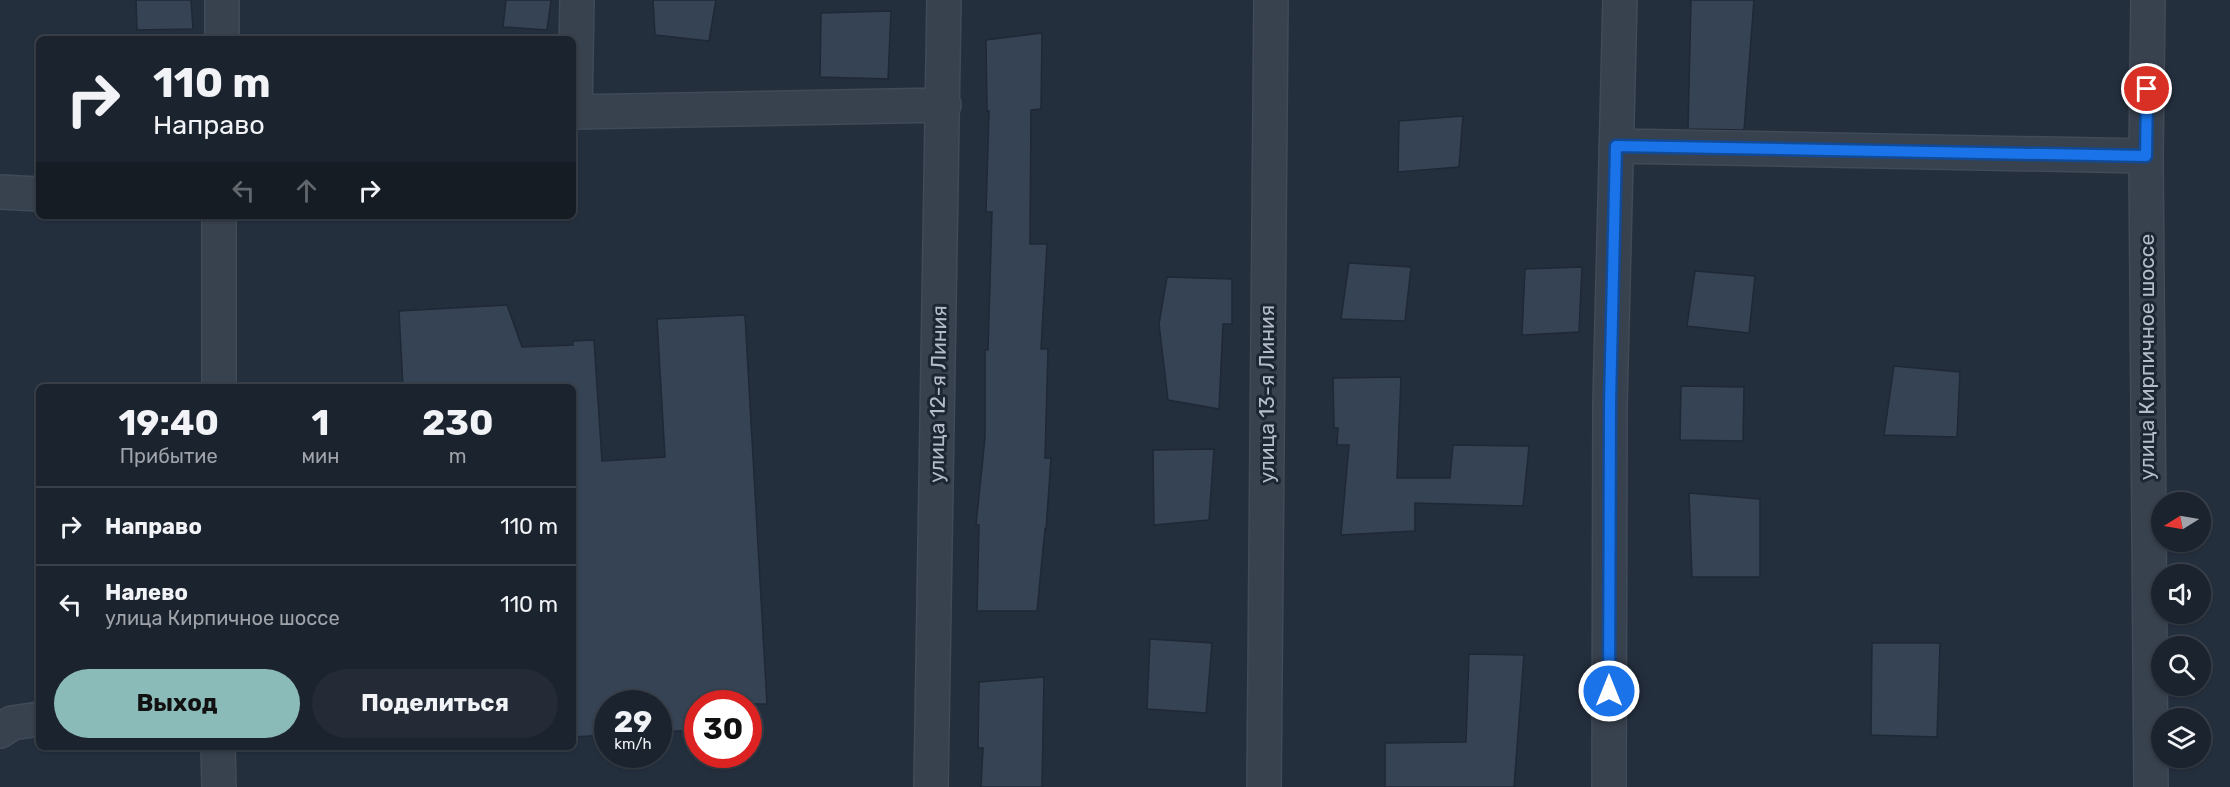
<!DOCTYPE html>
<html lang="ru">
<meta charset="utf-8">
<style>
:root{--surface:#1b232e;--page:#242b36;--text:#f1f3f6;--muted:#a0a4aa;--line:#39404a;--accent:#8bbbb9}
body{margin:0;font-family:Rubik,sans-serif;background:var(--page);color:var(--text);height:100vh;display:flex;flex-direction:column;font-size:22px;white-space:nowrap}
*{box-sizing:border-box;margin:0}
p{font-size:20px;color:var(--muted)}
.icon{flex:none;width:33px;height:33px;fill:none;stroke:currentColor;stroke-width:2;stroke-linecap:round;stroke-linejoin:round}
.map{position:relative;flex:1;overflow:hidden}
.side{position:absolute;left:36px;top:384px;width:540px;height:366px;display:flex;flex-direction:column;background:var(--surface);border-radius:9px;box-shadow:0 2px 4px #0004,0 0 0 2px var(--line)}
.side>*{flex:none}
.guide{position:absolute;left:36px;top:36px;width:540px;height:183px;border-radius:9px;box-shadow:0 2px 4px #0004,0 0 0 2px var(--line);background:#1b232e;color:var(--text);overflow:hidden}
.needle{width:39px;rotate:259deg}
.tools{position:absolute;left:2151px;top:492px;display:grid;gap:12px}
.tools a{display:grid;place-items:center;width:60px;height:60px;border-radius:50%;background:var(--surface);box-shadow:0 2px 4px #0004,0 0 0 2px var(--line);font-size:30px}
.speed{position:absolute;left:594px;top:690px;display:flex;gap:12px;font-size:30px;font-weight:700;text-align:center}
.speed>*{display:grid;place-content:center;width:78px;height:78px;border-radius:50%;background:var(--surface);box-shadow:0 2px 4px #0004,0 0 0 2px var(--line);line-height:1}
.speed small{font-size:15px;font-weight:400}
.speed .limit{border:9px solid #d22;background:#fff;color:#111}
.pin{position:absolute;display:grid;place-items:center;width:51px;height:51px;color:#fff;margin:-26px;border:3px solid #fff;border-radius:50%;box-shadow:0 2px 6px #0007}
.me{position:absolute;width:66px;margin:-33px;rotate:0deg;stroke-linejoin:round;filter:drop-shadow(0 0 4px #0008)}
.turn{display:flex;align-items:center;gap:21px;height:126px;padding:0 18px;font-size:27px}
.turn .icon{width:78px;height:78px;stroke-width:2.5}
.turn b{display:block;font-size:42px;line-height:51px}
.lanes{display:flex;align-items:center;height:57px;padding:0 18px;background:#0003;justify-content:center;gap:30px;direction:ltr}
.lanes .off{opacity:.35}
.eta{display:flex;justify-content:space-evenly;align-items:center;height:102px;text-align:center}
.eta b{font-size:36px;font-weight:700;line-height:42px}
.button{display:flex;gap:12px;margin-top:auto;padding:12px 18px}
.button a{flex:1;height:69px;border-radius:36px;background:var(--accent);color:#111;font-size:24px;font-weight:700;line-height:69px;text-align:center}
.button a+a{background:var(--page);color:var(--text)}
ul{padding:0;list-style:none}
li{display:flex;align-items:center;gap:18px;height:78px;padding:0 18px;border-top:2px solid var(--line)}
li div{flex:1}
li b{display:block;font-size:22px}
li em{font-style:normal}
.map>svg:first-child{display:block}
</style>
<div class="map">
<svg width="2230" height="787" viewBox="0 0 2230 787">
<rect width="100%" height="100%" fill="#242f3e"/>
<path fill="#364354" stroke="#1f2835" stroke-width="1.5" d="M136,0h55l2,29 -56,1z
M506,0h45l-4,30 -44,-3z
M653,0h63l-7,41 -54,-6z
M1691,0h63l-10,130 -56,-1z
M891,11l-3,68 -68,-2 1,-64z
M1042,33l-1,76 -10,1 -1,134h17l-6,105h7l-3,109h6l-5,72 -1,-1 -8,82h-60l2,-86h-3l9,-87v-88h3l4,-138h-6l3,-101h-2l-1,-71z
M1463,116l-4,51 -61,5 1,-51z
M1349,263l62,4 -6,54 -64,-2z
M1582,267l-3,65 -57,3 3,-66z
M1695,271l60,5 -6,57 -62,-7z
M1167,277l65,2v45h-9l-4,85 -51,-9 -9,-76z
M507,305l15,42 51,-2v-4l21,-1 8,121 63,-4 -8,-138 88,-4 22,389h-69v26l-40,2v-28h-50v31l-35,2v-350h-170l-4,-76z
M1894,366l66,6 -3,65 -73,-2z
M1401,377l-4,101h53l3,-33 76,1 -6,60 -108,-3v28l-74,4 8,-90h-12l1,-17h-4l-1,-50z
M1681,386l63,1 -1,54 -63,-1z
M1214,449l-5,71 -55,5 -1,-75z
M1689,493l71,6v78h-68z
M1150,639l62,4 -6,70 -59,-4z
M1872,643h68l-3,94 -66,-2z
M1469,654l55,1 -10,132h-129v-44l81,-1z
M1044,677l-2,110h-61l2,-39h-5l1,-66z"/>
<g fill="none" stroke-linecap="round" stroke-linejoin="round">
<g stroke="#414a57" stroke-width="36">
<path id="street" d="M2148,0l-2,156 5,631
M222,39v-39
M573,112l371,-7
M575,112l2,-112
M1616,146l530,10
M0,192l39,2
M219,387v-171
M0,731l12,-8 27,-4
M218,747l1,40
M931,787l13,-787
M1264,787l7,-787
M1609,787l1,-384 10,-403"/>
</g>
<use href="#street" stroke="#38414e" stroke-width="33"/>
</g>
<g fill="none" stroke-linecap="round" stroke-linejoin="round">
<g stroke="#114b97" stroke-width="15">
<path id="route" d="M1609,691l1,-288 6,-257 530,10 1,-67"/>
</g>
<use href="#route" stroke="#1a73e8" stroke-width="10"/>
</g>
<g text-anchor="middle" stroke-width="6" stroke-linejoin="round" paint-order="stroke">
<g font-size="21" fill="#b4bcc9" stroke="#1d2633">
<text transform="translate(2147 357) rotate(-90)" y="7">улица Кирпичное шоссе</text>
<text transform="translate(938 394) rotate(-89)" y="7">улица 12-я Линия</text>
<text transform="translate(1267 394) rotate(-90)" y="7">улица 13-я Линия</text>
</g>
</g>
</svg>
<div class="tools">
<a><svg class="needle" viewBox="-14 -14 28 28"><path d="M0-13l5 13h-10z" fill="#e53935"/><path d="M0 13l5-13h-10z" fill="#a0a4aa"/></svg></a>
<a><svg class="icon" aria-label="sound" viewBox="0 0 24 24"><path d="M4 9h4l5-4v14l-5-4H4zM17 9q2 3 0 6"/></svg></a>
<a><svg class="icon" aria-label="search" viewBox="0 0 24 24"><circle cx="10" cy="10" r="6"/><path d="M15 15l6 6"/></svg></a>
<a><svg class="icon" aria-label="layers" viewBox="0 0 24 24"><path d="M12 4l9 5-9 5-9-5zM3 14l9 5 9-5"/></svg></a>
</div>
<div class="speed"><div>29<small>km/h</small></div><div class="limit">30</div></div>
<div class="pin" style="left:2147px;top:89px;background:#d93025"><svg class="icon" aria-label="arrive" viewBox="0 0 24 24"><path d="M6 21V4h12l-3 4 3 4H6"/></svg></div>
<svg class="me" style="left:1609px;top:691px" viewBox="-20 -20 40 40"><circle r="17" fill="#1a73e8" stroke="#fff" stroke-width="3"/><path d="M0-11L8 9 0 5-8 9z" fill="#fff"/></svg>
<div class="guide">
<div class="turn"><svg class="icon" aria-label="right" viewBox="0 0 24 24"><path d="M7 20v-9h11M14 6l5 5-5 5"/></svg><div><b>110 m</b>Направо</div></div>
<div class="lanes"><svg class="icon off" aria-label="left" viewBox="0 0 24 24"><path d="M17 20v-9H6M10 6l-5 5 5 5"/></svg><svg class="icon off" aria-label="ahead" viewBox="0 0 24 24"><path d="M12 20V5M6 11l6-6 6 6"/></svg><svg class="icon" aria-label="right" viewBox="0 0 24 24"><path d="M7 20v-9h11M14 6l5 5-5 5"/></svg></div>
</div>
<section class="side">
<div class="eta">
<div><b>19:40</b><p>Прибытие</p></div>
<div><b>1</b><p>мин</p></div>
<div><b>230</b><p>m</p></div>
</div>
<ul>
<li><svg class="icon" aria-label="right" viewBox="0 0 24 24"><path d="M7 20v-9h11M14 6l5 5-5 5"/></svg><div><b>Направо</b></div><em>110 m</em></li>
<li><svg class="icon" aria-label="left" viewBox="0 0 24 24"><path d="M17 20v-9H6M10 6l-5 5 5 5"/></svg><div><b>Налево</b><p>улица Кирпичное шоссе</p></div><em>110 m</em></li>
</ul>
<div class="button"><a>Выход</a><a>Поделиться</a></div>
</section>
</div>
